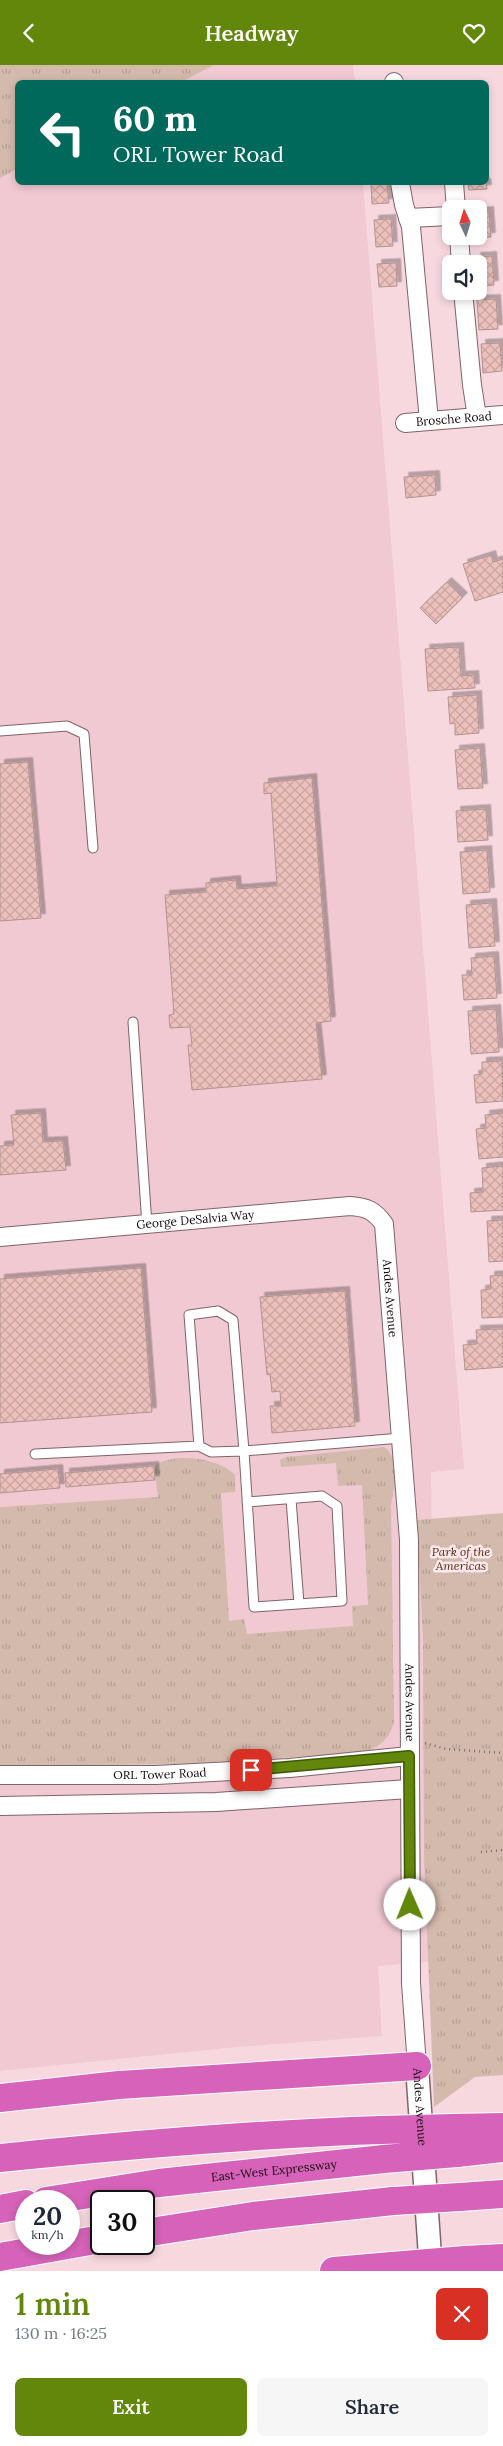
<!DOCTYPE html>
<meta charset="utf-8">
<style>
:root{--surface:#fff;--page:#f6f6f7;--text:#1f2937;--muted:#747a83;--accent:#62870b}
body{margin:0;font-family:Lora,serif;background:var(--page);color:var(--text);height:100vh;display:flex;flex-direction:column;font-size:19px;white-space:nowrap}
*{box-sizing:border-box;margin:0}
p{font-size:16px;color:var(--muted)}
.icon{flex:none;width:28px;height:28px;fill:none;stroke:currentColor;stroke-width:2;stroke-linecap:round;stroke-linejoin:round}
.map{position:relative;height:2206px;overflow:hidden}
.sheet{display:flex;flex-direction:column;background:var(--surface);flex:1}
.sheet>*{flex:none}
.hud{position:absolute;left:15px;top:15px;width:474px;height:105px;border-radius:8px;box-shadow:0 2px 8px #0003;background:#00695c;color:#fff;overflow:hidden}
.needle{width:32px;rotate:356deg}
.tools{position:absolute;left:442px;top:135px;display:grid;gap:10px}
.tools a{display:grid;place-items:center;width:45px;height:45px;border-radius:8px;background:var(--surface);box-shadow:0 2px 8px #0003;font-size:25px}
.speed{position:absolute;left:15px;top:2125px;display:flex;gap:10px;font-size:25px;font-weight:700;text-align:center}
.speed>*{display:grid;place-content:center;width:65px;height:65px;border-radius:50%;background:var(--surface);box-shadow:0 2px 8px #0003;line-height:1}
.speed small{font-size:12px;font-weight:400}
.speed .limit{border:2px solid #111;border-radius:8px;background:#fff;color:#111}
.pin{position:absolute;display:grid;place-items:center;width:42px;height:42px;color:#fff;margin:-21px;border-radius:10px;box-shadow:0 2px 8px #0006}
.me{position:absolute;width:55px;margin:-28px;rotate:359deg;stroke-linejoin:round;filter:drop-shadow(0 0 4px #0008)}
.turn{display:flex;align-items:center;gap:18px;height:105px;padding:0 15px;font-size:22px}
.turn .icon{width:65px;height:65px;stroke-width:2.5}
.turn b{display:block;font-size:35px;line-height:42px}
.round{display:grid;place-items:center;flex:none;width:52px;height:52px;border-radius:8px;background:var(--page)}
.summary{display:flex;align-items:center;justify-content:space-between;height:85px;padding:0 15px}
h1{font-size:30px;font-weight:600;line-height:38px;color:var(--accent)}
.primary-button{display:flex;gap:10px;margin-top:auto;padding:10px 15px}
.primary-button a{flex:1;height:58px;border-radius:8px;background:var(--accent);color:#fff;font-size:20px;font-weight:600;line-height:58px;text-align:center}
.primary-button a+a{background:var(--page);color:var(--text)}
header{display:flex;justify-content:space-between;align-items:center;height:65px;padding:0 15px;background:var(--accent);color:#fff;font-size:22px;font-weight:600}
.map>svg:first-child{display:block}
</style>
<header><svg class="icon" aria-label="back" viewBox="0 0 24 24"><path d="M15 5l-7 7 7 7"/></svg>Headway<svg class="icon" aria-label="heart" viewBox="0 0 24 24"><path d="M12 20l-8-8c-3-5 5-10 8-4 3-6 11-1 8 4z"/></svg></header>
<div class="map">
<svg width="503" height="2206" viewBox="0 0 503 2206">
<defs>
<pattern id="grass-tufts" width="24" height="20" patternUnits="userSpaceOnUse" patternTransform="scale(1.25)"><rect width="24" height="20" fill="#d3baac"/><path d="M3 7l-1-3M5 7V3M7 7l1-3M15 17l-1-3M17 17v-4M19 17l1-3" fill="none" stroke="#b49f93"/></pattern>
<pattern id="building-cross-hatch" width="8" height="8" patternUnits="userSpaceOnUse" patternTransform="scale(1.25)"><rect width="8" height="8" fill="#edc1bb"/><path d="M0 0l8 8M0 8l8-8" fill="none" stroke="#caa4a0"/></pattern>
<filter id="shadow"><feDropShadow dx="4.5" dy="-4.5" stdDeviation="0" flood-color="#0004"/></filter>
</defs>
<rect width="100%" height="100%" fill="#f8d8df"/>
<path fill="#f1c9d2" d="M0,0h353l2,17 -337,1v100h345l101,1286 -33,3 7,489 -60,5 4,70 -145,11 -237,24z"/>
<path fill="url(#grass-tufts)" d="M0,0h214l-33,17 -163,1 -1,86 -17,9z
M384,1382c18,13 10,39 7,58l3,217c-5,19 -17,27 -35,31l-176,11 -183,2v-259l158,-10 -4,-31c19,-14 64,-9 81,9v17l-14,1 8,128 15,-2 3,15 106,-8 -1,-20 16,-1 -6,-120 -24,1 -2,-23 -55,4 -1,-7 6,-3z
M503,1448v562l-28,2 -41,30 -10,-252 -1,-215 -6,-120z"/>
<path fill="url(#building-cross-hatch)" stroke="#b1948f" filter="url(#shadow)" d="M371,118h16l2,20 -17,1z
M468,118h18l1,6 -18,1z
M489,146l2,26 -18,1 6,-2v-24z
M391,154l2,27 -17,1 -2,-27z
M492,191l2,29 -15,1v-22h-2l-1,-7z
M396,198l1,23 -18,1 -2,-23z
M496,234l2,30 -19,1 -2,-30z
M500,278l2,28 -19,2 -2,-29z
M435,410l1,20 -30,3 -2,-21z
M491,490l2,7 10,-3v33l-28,9 -12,-37z
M447,517l16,15 -27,27 -16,-16z
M459,582l2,29 13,-1 1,13 -47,3 -3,-42z
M477,630l2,38 -24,2v-12l-5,1 -2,-27z
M480,683l3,40 -25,1 -3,-39z
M28,697l13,156 -41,3v-157z
M312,713l19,243 -15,2 6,56 -130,11 -4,-45h4l-2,-18 -20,1 -1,-13 5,-1 -9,-119 41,-3v-9l30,-3 1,9 40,-3 -6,-93 -7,1v-11z
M486,744l2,31 -30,2 -2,-31z
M487,785l3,42 -27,2 -3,-42z
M492,838l3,43 -26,2 -3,-43z
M494,891l3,42 -33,2 -2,-25h10l-1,-17z
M496,944l3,43 -28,2 -3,-43z
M502,996l1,40 -27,2 -2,-28 8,-1v-12z
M41,1048l2,29 20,-1 3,29 -66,5v-29l14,-1 -3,-30z
M503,1048v44l-24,2 -3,-30 10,-1 -1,-13z
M503,1101v44l-32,2 -1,-19 13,-1 -1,-24z
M503,1155v41l-14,1 -2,-41z
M141,1203l11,144 -152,11v-144z
M503,1210v42l-21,1 -1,-28 10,-1 -1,-13z
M345,1226l10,135 -83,7 -2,-27h11l-1,-15 -8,1 -2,-18 -3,1 -7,-78z
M503,1264v38l-38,3 -2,-25 14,-1 -1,-14z
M154,1401l1,14 -89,7 -1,-14z
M58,1404l2,19 -60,5v-19z"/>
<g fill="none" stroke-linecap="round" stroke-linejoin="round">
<g stroke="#7f636a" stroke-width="11">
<path id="service" d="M0,666l67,-5 17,8 9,114
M133,957l14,203
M35,1389l164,-8
M291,1434l8,105
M247,1437l75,-6 15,10 5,95 -88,6 -10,-156 -33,1 -12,-6 -10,-131 29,-4 15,9 11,131 157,-13"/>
</g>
<g stroke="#7f636a" stroke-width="20">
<g id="minor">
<path d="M394,17v1"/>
<path d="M400,118l4,22 7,22 18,194"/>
<path d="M454,118l2,26"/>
<path d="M408,153l43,-2"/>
<path d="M459,171l2,28"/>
<path d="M463,226l9,94 5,32"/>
<path id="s1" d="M405,358l98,-8"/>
<path id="s2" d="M0,1172l350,-31c16,1 24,4 34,18l25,316 2,443 6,83"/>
<path id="s3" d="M0,1710h156l134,-7 119,-12"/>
<path d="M0,1741l216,-4 193,-13"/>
</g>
</g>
<g stroke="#7f636a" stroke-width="25">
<g id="tertiary">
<path id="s4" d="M417,2001l14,205"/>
</g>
</g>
<g stroke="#fff" stroke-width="30">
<g id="motorway">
<path d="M0,2033l119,-13 298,-19"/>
<path d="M453,2063l50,-1"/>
<path d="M457,2088l46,-5"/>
<path d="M0,2093c127,-13 253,-24 381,-28"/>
<path d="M460,2132l43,-3"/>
<path id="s5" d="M46,2136l113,-18 225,-24"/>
<path d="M0,2144l26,-5"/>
<path d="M144,2168l109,-17 140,-15"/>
<path d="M0,2192l101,-18"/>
<path d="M465,2195l38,-2"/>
<path d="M334,2206l58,-5"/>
</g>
</g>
<path stroke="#7e6a6f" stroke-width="2.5" stroke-dasharray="1 4" stroke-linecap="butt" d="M425,1678l21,6 57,4
M481,1787l22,-2"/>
<use href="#service" stroke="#fff" stroke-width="9"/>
<use href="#minor" stroke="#fff" stroke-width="18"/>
<use href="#tertiary" stroke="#fff" stroke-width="22"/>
<use href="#motorway" stroke="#d663b9" stroke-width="28"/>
<g stroke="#fff" stroke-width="30" stroke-linecap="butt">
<path id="motorway-bridge" d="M381,2065l72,-2
M384,2094l73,-6
M393,2136l67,-4
M392,2201l73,-6"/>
</g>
<use href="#motorway-bridge" stroke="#d663b9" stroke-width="28"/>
</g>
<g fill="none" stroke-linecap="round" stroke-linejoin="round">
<g stroke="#405807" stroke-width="12">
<path id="route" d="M251,1705l158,-14 1,149"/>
</g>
<use href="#route" stroke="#62870b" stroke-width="9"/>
</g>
<g text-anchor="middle" stroke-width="5" stroke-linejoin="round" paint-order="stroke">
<g font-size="12" fill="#150b0e" stroke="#fde9ed">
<text dy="4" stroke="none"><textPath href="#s1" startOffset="49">Brosche Road</textPath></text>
<text dy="4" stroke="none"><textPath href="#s2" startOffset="196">George DeSalvia Way</textPath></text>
<text dy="4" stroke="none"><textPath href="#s2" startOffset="466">Andes Avenue</textPath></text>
<text dy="4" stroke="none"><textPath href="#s2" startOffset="871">Andes Avenue</textPath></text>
<text dy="4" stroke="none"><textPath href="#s3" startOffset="160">ORL Tower Road</textPath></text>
<text dy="4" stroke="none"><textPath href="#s4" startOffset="41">Andes Avenue</textPath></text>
<text dy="4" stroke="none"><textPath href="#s5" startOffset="230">East-West Expressway</textPath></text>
</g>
<g font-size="12" font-style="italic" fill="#582a06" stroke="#fde9ed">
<text x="461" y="1491">Park of the<tspan x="461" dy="14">Americas</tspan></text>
</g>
</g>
</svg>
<div class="tools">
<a><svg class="needle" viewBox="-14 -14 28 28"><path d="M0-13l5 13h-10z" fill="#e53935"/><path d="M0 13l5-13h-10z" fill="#747a83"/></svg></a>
<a><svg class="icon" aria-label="sound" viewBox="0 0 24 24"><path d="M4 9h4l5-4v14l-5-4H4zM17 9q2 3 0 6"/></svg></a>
</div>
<div class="speed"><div>20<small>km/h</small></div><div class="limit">30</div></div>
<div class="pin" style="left:251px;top:1705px;background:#d93025"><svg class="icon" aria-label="arrive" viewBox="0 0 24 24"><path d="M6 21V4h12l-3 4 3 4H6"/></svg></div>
<svg class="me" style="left:410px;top:1840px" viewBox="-20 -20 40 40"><circle r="19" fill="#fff"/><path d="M0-13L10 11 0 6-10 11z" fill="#62870b"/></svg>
<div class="hud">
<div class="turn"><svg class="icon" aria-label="left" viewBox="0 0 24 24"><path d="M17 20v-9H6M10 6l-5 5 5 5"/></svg><div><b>60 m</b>ORL Tower Road</div></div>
</div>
</div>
<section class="sheet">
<div class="summary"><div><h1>1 min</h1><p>130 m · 16:25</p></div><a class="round" style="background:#d93025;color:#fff"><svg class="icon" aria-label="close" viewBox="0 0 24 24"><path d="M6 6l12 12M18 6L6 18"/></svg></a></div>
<div class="primary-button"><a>Exit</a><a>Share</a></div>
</section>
